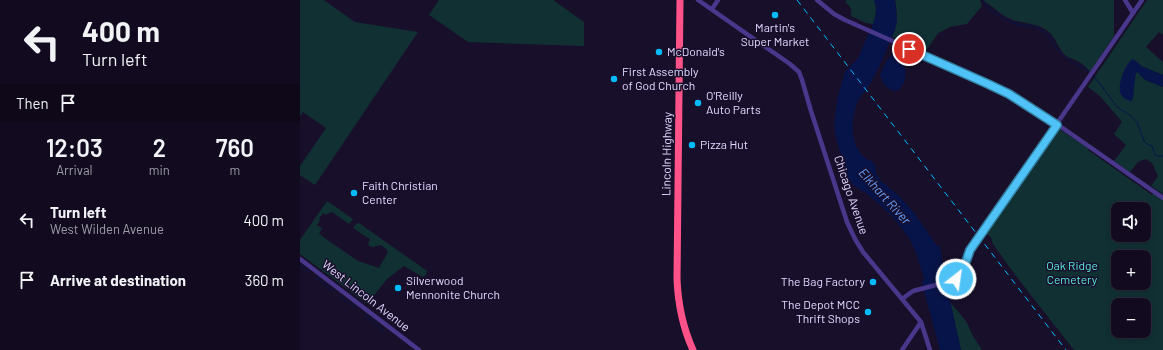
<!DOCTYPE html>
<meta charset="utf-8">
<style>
:root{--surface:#120b20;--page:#1b1429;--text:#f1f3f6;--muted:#9c9ba5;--line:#312b3e}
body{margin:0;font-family:Barlow,sans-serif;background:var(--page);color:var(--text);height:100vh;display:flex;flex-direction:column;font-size:15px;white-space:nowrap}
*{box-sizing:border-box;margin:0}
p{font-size:13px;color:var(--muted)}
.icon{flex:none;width:22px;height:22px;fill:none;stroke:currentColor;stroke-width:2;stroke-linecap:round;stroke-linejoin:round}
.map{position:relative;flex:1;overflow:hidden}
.sheet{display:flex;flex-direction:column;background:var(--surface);width:300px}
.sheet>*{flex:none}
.top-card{background:#120b20;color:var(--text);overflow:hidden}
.controls{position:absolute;left:811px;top:202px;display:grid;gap:8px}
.controls a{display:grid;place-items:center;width:40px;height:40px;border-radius:8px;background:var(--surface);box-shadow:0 2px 6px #0003,0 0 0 1px var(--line);font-size:20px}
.pin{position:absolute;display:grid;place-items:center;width:34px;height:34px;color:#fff;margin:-17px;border:2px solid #fff;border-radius:50%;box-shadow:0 1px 4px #0007}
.me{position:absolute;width:44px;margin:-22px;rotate:30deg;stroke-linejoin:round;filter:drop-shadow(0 0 3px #0008)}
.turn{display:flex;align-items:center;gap:14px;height:84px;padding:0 16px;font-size:18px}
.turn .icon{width:52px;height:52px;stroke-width:2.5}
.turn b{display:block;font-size:28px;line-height:34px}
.then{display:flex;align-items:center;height:38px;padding:0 16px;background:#0003;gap:8px;font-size:15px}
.eta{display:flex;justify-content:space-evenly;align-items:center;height:68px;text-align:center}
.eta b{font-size:24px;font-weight:600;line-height:28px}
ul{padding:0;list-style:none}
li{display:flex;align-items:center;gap:12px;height:60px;padding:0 16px}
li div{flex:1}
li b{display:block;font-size:15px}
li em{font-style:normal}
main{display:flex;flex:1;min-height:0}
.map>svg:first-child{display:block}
</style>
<main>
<section class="sheet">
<div class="top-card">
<div class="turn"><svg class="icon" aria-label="left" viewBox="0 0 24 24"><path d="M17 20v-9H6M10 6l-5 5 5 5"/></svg><div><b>400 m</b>Turn left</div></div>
<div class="then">Then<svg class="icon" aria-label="arrive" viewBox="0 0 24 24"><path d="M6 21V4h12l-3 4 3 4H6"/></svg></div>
</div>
<div class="eta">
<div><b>12:03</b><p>Arrival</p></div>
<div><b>2</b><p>min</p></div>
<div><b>760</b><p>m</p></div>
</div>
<ul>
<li><svg class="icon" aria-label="left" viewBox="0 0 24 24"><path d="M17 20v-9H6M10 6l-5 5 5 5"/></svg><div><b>Turn left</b><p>West Wilden Avenue</p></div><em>400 m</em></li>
<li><svg class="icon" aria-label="arrive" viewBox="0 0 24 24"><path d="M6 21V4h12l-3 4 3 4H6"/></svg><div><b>Arrive at destination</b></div><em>360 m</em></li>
</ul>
</section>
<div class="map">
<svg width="863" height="350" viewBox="0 0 863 350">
<rect width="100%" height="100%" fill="#180f2a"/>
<path fill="#113034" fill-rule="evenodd" d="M0,0h24l31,22 63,10 -103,153 -15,-10v-9l26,-38 -23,-16 -3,4z
M139,0h114l31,22v24l-116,-4 -39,-27z
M546,0h28c3,9 2,15 -1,24l-7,-1 -15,-7c1,-7 0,-9 -5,-13z
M595,0h85l2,6 -15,18 -17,3 -12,6 -13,20 -33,-16c5,-11 6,-24 3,-37z
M684,0h130v36l-24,36c-4,-6 -10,-10 -17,-13 -3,-1 -6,-2 -8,-4 -7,-7 -9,-17 -16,-23 -12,-10 -28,-8 -41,-14 -8,-4 -15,-12 -23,-16z
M847,0h16v35l-4,-3 -13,15 17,15v13l-22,-9 -6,-6 -9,7 8,28 -1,-5 3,-17 2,-1 7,8 18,7v107l-12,-8 7,-10 -6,-13 -6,-4 -8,3 -8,10 -16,-11 12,-16 -12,-11 8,-12 -22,-26 -12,-9z
M756,129h3l29,19v2l64,45 2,-2 9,7v150h-89l-58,-74 -23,-32 -2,-7 -6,-4zM818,209h26v26h-26zM818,257h26v26h-26zM818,305h26v26h-26z
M27,201l26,18 -4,5 -17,-12 -7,3 -2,-2 -4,6 1,1 -3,5 5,3 -3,6 39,27 21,7 9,-16 -2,-3 -5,-4 -9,2 -4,-2 2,-6 -17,-11 3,-4 3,-1 68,48 -1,4 -3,2 -19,-11 -17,13 -20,25 -67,-50v-14z
M650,302l16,19 7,15 9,14h-21z"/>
<path fill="#07144a" d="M574,0h21l2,22 -2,8c-8,18 -15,37 -25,54 -3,5 -8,10 -11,15 -8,15 -10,43 3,56 2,2 5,4 7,6l2,-1 5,6 -1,1 1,7 5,7 19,16 15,17 22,32h2l2,5v1c1,13 6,25 7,39l13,59h-21l-18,-67 2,-5 -9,-28 -6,-12 -16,-21 -15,-14 -12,-10 -12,-7 -7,-10v-5l-6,-16 -6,-21 -1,-10 4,-28 7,-24 13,-14 15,-34 3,-10v-8z
M592,55c22,1 14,48 -4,33 -4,-3 -6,-8 -8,-13l6,-14z
M832,59c5,2 7,6 11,8 7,3 13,5 20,8v12c-8,-4 -21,-6 -25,-15l-2,1c-2,9 -2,17 -3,26l-2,2c-3,-1 -7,-2 -9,-5 -7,-8 3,-31 10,-37z"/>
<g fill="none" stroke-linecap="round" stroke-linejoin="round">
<path stroke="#07144a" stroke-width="1" d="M683,0c4,11 26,22 37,25 5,1 10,0 15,2 16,5 17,18 27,28 8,8 20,10 28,18
M793,76l7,8 17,23 14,9 6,6 7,19 3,3 5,2 3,9 2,1h6
M0,265l9,7
M16,277l17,14
M39,295l17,13
M65,315l20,16"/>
<path stroke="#48378b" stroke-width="4.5" d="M398,0l92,64 9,8 3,8 9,31 36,111 8,17 8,13 58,70 9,28
M517,0l17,14 11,6 122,54 42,20 35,21 119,83
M825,0l8,13
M412,9l6,-9
M0,259l119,91
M602,299l11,-8 42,-11c11,-10 9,-19 15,-30l172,-250
M602,350l19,-28"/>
<path stroke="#ff5289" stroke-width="7" d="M380,0l-3,279c1,24 6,49 16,71"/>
<path stroke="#03bcff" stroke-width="1" stroke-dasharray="6 5" stroke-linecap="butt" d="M497,0l269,350"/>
</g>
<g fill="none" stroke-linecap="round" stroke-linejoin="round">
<g stroke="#337fa1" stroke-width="10">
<path id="route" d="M609,49l79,35 21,10 48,31 -87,125 -7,20 -7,9"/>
</g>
<use href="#route" stroke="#4fc3f7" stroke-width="7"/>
</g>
<g fill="#03bcff" stroke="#180f2a" stroke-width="1.5">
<circle cx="475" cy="15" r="4"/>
<circle cx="359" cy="52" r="4"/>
<circle cx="314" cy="79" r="4"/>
<circle cx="398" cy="103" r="4"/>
<circle cx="392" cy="145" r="4"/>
<circle cx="54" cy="193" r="4"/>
<circle cx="573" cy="282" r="4"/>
<circle cx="98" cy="288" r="4"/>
<circle cx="568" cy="312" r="4"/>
</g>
<g text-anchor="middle" stroke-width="3" stroke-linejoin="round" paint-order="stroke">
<g font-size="12" fill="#e2d7ff" stroke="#180f2a" text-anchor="start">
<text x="475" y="32" text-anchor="middle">Martin's<tspan x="475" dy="14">Super Market</tspan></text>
<text x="367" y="56">McDonald's</text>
<text x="322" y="76">First Assembly<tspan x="322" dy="14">of God Church</tspan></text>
<text x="406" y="100">O'Reilly<tspan x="406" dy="14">Auto Parts</tspan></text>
<text x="400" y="149">Pizza Hut</text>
<text x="62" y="190">Faith Christian<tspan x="62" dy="14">Center</tspan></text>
<text x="106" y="285">Silverwood<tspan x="106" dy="14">Mennonite Church</tspan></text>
<text x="565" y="286" text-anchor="end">The Bag Factory</text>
<text x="560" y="309" text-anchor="end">The Depot MCC<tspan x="560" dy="14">Thrift Shops</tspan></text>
</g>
<g font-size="12" fill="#e2d7ff" stroke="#180f2a">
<text transform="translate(367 154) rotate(-89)" y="4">Lincoln Highway</text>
<text transform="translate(551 195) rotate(71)" y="4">Chicago Avenue</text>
<text transform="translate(66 296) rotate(38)" y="4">West Lincoln Avenue</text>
</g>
<g font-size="12" fill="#5be8dc" stroke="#180f2a">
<text x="772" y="270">Oak Ridge<tspan x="772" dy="14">Cemetery</tspan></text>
</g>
<g font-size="13" font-style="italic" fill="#659fff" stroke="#180f2a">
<text transform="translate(585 196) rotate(48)" y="5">Elkhart River</text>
</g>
</g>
</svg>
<div class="controls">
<a><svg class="icon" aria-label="sound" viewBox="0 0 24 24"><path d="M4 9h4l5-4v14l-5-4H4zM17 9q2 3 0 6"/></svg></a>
<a>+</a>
<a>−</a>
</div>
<div class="pin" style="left:609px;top:49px;background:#d93025"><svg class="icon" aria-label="arrive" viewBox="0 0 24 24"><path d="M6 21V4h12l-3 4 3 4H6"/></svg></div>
<svg class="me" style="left:656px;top:279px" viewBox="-20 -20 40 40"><circle r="17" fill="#4fc3f7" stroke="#fff" stroke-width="3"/><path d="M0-11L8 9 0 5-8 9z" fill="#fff"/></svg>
</div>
</main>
